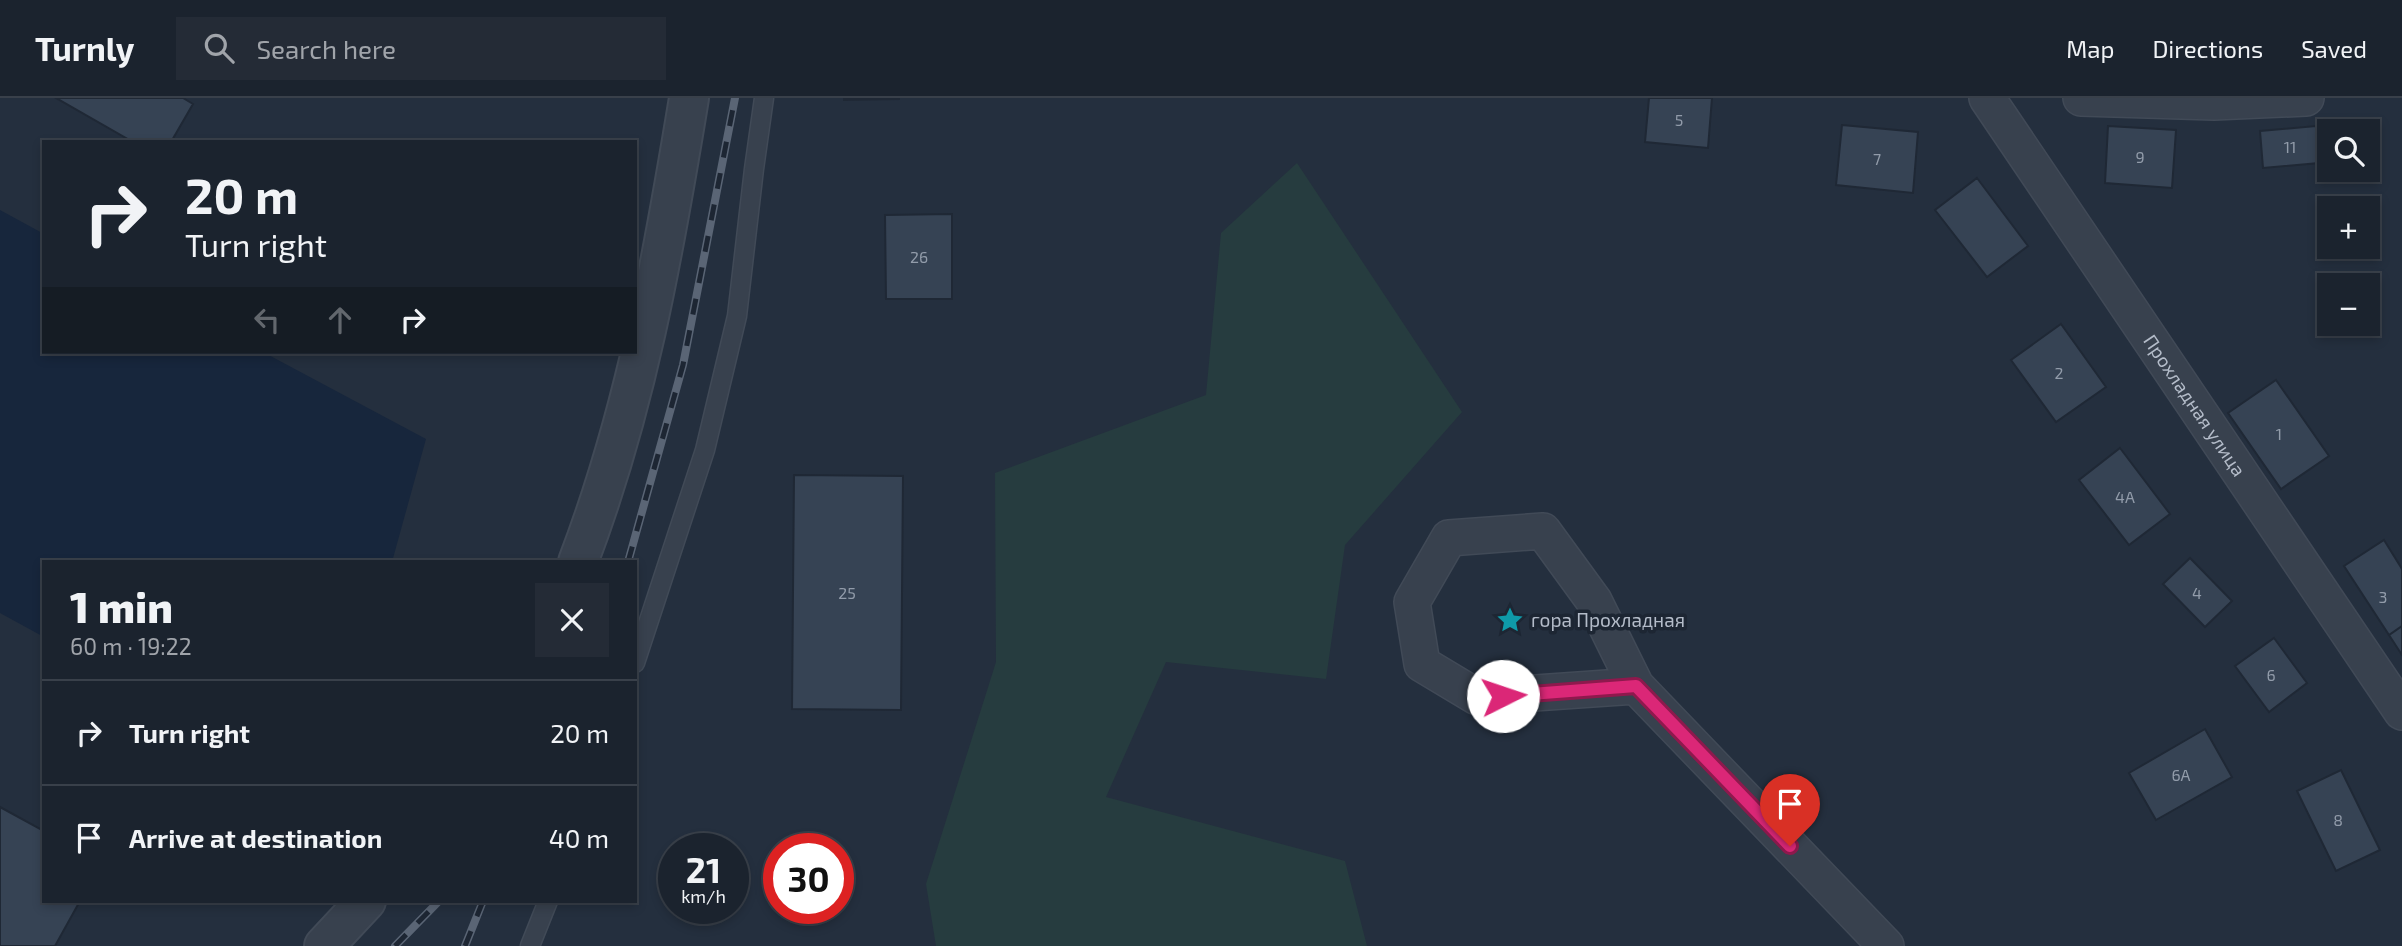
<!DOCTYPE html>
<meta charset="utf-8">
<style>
:root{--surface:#1b232e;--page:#242b36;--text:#f1f3f6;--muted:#a0a4aa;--line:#39404a}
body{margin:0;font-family:"Exo 2",sans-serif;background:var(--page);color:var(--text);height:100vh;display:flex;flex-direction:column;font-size:26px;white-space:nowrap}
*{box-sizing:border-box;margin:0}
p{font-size:23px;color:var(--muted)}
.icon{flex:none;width:38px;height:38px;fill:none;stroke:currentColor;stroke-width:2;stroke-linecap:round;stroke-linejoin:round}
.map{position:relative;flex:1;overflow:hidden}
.drawer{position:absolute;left:42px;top:462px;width:595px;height:343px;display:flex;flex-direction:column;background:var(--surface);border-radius:0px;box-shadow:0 4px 10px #0003,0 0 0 2px var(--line)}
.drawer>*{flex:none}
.banner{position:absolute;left:42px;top:42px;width:595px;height:214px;border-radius:0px;box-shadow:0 4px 10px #0003,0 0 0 2px var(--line);background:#1b232e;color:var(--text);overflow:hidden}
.fabs{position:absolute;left:2317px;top:21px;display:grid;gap:14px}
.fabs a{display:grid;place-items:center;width:63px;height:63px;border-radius:0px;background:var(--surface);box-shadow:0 4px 10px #0003,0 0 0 2px var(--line);font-size:35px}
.speed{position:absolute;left:658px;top:735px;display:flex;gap:14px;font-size:35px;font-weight:700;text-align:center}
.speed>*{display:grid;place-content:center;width:91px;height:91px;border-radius:50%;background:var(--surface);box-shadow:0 4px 10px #0003,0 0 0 2px var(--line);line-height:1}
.speed small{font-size:18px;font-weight:400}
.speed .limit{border:10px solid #d22;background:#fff;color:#111}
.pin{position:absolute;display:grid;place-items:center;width:60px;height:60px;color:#fff;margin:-72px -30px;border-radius:50% 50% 50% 0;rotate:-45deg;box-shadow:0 0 7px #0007}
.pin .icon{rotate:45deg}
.me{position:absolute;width:77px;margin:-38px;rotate:86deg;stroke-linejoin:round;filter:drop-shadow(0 0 5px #0008)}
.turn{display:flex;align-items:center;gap:24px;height:147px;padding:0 28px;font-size:32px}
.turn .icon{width:91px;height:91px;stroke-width:2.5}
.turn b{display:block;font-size:49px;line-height:60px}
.lanes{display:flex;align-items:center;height:66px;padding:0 28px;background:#0003;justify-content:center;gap:35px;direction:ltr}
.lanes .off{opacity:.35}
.round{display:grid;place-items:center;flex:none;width:74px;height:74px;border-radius:0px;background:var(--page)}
.head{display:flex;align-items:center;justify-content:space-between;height:119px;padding:0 28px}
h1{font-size:42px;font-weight:800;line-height:52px}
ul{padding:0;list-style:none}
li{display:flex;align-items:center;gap:21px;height:105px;padding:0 28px;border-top:2px solid var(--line)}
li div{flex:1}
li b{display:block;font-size:26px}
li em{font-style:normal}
header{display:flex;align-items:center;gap:42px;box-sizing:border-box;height:98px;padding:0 35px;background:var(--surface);border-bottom:2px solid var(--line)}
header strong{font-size:33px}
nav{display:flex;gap:38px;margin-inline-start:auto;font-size:24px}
.search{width:490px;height:63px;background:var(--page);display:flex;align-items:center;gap:18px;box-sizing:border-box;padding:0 24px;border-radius:0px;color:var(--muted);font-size:26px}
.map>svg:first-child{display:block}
</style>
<header>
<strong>Turnly</strong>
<div class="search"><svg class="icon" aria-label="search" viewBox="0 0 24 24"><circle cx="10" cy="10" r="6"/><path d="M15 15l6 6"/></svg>Search here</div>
<nav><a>Map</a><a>Directions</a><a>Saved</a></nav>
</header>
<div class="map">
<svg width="2402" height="848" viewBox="0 0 2402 848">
<rect width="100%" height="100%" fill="#242f3e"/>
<path fill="#263c3f" d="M1297,65l165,249 -117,133 -19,134 -160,-17 -60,135 239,64 22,85h-431l-10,-62 70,-222 -1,-189 211,-78 15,-162z"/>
<path fill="#17263c" d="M0,112l44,24v118h219l163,87 -34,123h-348v75l-44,-24z"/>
<path fill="#364354" stroke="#1f2835" stroke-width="2" d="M56,0h127l10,6 -22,38h-38z
M844,0h55v1l-55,1z
M1649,0h63l-4,50 -63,-6z
M1842,27l76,7 -5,61 -77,-8z
M2108,28l68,4 -4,58 -67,-5z
M2316,28l3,37 -56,5 -3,-37z
M1977,80l51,68 -41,31 -52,-67z
M952,116v85h-66l-1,-84z
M2061,226l45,63 -50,35 -45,-62z
M2276,282l53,76 -48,33 -53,-76z
M2120,350l50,66 -41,31 -50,-65z
M794,377l109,1 -2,234 -109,-1z
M2384,442l18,29v57l-13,9 -45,-69z
M2190,460l42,43 -27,26 -42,-43z
M2402,528v29l-13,-20z
M2274,540l33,45 -38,29 -34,-46z
M2205,631l27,48 -76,43 -27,-47z
M2341,672l39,80 -44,21 -39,-80z
M0,709l44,24v70h36l-25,45h-55z"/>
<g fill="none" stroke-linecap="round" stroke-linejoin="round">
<g stroke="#414a57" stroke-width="21">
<path id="service" d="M635,565l70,-213 32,-134 17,-147 10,-71
M530,848l18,-45"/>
</g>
<g stroke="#414a57" stroke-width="38">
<g id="minor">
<path id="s1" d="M1987,0l415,614"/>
<path d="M2081,0l133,4 92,-4"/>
<path d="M1636,588l-159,11 -55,-33 -10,-62 37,-64 94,-7 51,70 42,85 250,260"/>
</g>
</g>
<g stroke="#414a57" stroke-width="42">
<path id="tertiary" d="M578,464c58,-152 85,-305 111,-464
M324,848l42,-45"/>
</g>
<use href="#service" stroke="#38414e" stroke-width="18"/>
<use href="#minor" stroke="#38414e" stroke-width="35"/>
<use href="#tertiary" stroke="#38414e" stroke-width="38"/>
<g stroke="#5a6575" stroke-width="8">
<path id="rail" d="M628,464l55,-197 52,-267
M395,848l44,-45
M465,848l18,-45"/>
</g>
<use href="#rail" stroke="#1d2633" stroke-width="5" stroke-dasharray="16" stroke-linecap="butt"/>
</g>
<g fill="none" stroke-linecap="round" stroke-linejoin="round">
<g stroke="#8e194d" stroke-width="18">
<path id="route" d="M1503,598l133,-10 154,160"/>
</g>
<use href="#route" stroke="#db2777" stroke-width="12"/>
</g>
<defs>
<g id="sight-bare" transform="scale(2.1)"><path d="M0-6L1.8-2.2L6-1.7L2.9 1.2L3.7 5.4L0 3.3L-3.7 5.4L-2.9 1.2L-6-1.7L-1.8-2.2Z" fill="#0f9aa8" stroke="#1d2633" stroke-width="2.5" paint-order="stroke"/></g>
</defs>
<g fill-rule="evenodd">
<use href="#sight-bare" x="1510" y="522"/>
</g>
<g text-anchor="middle" stroke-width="7" stroke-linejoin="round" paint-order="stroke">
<g font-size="16" fill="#929caa">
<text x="1679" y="28">5</text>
<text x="2290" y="55">11</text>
<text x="2140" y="65">9</text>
<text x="1877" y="67">7</text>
<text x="919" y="165">26</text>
<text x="2059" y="281">2</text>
<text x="2279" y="342">1</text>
<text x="2125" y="405">4А</text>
<text x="847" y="501">25</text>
<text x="2197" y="501">4</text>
<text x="2383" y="505">3</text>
<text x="2271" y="583">6</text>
<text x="2181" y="683">6А</text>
<text x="2338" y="728">8</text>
</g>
<g font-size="19" fill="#b4bcc9" stroke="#1d2633">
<text dy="7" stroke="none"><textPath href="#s1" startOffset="371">Прохладная улица</textPath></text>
</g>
<g font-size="19" fill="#b4bcc9" stroke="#1d2633" text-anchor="start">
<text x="1531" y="529">гора Прохладная</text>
</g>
</g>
</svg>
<div class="fabs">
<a><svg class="icon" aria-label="search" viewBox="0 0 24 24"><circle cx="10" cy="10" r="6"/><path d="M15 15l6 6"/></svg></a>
<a>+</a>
<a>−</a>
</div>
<div class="speed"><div>21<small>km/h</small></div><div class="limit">30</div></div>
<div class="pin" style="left:1790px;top:748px;background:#d93025"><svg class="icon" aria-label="arrive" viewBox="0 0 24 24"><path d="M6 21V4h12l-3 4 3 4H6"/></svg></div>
<svg class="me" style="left:1503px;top:598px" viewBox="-20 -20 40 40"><circle r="19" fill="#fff"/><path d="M0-13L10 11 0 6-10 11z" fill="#db2777"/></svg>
<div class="banner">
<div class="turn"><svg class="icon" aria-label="right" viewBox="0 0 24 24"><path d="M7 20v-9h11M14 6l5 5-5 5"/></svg><div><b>20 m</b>Turn right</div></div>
<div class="lanes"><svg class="icon off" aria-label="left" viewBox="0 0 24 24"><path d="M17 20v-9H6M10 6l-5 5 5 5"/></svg><svg class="icon off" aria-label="ahead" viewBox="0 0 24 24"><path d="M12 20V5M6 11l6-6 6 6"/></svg><svg class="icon" aria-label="right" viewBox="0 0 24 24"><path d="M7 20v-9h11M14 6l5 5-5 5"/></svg></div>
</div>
<section class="drawer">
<div class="head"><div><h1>1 min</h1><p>60 m · 19:22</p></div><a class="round"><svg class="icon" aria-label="close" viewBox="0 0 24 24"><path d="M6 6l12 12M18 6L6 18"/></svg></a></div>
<ul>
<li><svg class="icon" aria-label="right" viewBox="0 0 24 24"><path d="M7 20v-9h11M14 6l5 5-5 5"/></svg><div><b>Turn right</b></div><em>20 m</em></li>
<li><svg class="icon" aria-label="arrive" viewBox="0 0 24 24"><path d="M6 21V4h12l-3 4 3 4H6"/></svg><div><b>Arrive at destination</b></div><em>40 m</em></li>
</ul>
</section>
</div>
